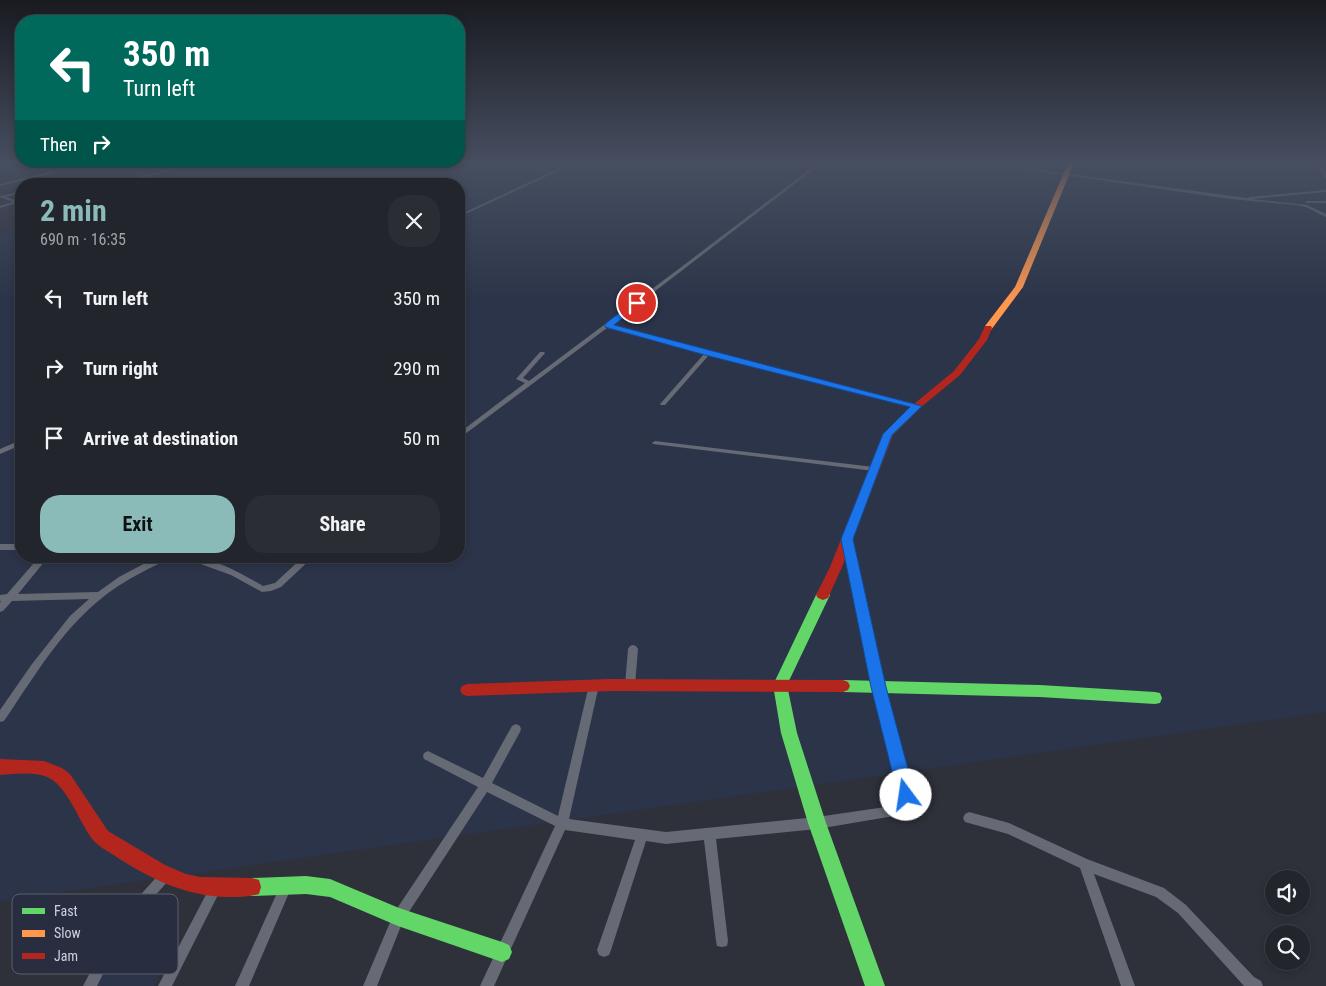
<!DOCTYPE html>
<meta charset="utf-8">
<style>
:root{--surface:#22252c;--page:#2a2d34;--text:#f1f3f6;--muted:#a2a5a9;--line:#3f4248;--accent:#8bbbb9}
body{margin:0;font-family:"Roboto Condensed",sans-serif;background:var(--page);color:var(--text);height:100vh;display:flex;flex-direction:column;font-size:19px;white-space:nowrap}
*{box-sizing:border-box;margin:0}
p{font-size:16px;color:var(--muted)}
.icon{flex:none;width:28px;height:28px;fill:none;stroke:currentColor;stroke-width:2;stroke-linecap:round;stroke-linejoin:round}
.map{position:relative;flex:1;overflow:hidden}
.sheet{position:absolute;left:15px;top:178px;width:450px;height:385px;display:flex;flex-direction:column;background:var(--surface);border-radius:20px;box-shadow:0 2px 8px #0003,0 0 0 1px var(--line)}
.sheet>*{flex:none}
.guide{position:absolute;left:15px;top:15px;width:450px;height:152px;border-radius:20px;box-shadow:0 2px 8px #0003,0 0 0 1px var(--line);background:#00695c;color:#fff;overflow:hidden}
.fabs{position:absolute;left:1265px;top:870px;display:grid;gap:10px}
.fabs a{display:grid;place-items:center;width:45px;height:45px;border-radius:50%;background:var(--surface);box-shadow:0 2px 8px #0003,0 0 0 1px var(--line);font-size:25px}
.pin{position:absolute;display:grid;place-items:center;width:42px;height:42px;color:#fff;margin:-21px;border:2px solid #fff;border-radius:50%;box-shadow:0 1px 5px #0007}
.me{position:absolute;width:55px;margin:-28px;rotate:346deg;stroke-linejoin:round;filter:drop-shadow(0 0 4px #0008)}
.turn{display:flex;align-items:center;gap:18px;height:105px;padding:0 25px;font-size:22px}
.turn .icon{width:65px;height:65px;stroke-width:2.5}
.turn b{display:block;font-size:35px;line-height:42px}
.then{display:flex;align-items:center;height:48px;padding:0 25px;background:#0003;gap:10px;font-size:19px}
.round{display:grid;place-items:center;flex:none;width:52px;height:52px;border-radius:20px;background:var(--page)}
.overview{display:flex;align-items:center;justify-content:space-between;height:85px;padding:0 25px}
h1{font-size:30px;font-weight:700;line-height:38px;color:var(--accent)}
.primary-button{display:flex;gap:10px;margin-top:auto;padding:10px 25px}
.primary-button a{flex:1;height:58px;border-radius:20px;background:var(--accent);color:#111;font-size:20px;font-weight:700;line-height:58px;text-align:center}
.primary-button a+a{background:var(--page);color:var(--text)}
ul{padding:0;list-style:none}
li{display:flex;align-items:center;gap:15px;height:70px;padding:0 25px}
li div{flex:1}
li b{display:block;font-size:19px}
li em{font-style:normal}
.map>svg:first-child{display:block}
</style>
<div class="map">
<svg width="1326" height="986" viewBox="0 0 1326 986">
<rect width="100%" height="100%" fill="#2e313a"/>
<path fill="#2c3449" d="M0,163h59l-59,9z
M212,163h1114v549l-1326,189v-668l21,-7v330h438v-372h-310z
M180,933l-26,53h-60l26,-51z"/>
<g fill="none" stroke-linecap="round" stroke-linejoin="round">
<path fill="#666a74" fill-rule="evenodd" d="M194,163h5l-81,21h-8z
M505,163h6l43,8 18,-8h4l-117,54v-2l92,-43z
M818,163h4l-211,162 99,27 209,53 1,1 -1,1h-4l-206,-52 -44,50h-4l-1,-1 1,-1 43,-49 -97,-26 -146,109 -2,1v-5l66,-50 -9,-4 24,-27h4l1,1 -22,25 6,3 151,-113z
M981,163h7l259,35 2,-1 77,-7v2l-74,7 55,6 19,9v3l-20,-10 -10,-2 -66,-6z
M1317,163h4l5,10v5l-2,-1z
M53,171l1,2 -54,13v-2z
M21,191v2l-15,4 15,5v2l-4,-1 -17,5v-2l13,-4 -13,-5v-2l2,1z
M1307,201h19v2h-20l-1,-1z
M21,440v5l-21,9v-5z
M655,441l219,26 4,2 -4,2 -221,-27 -1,-1z
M847,536l3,1 1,2 33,148 29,108 -2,4 -4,1 -4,-1 -2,-4 -27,-108 -31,-148 1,-2z
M0,544h21v6h-21z
M40,556h9l-31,38 80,-2 21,-15 30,-16 14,-5h19l-1,2c-5,1 -10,2 -15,3 -13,5 -26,12 -38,19 -58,34 -87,87 -124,141l-4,1v-12l32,-46 38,-48 19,-17 -77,2 -9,10 -3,1v-9l1,-2h-1v-6l7,-1z
M183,556c28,0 56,16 80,30l12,-3 29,-27h10l-33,31 -10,4 -9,1 -31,-17 -47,-17z
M633,645l3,1 2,3 -3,36 -2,3 -3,1 -3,-1 -2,-3 3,-36 2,-3z
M594,681l3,1 2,3 -30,134 97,13 151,-15 89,-13 4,1 2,4 -2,4 -4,1 -89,15 -101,10 12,102 -1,5 -5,1 -5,-1 -1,-5 -12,-101 -38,4 -20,-3 -35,109 -2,5 -5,2 -5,-2 -2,-5 38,-110 -70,-10 -71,156h-14l75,-160 -68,-34 -84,129 -26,65h-14l31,-73 84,-126 -54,-28 -1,-3 1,-3 4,-2 4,2 51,25 29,-52 4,-2 4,2 1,3 -1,3 -28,51 66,33 31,-131 2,-3z
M969,812l40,11 78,36 77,29 22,17 68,72 7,4 2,5h-19l-66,-73 -22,-16 -62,-23 41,112h-14l-41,-118 -72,-34 -43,-12 -2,-4 2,-4z
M165,870l4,2 2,4 -2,4 -43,48 -29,58h-14l35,-66 43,-48z
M286,880l4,2 2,4 -43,100h-14l47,-104z
M215,883l4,2 2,4 -2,4 -47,93h-14l53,-101z"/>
<path fill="#63d668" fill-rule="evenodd" d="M823,590l5,2 2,3 -43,90 10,48 29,90 59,163h-20l-57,-163 -27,-90 -8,-48 43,-90 2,-3z
M843,680l197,5 115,7 5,1 2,5 -2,5 -5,1 -115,-7 -197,-5 -5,-2 -2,-4 2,-4z
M306,876l24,3 69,29 103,34 7,3 3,7 -3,7 -7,3 -104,-36 -68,-29 -24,-3 -54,2 -7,-2 -2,-7 2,-7 7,-2z"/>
<path fill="#ff974d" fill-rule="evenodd" d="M1068,163h6l-51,124 -32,43h-6v-4l30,-39z"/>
<path fill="#b3261e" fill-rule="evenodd" d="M985,326h6l1,2 -5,12 -27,35 -40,33 -27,27 -51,132 -14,31 -5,2 -5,-2 -2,-3 14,-28 53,-133 31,-30 40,-33 25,-32z
M610,679l233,1 5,2 2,4 -2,4 -5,2 -233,-1 -143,5 -5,-2 -2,-4 2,-4 5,-2z
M0,759l44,2 18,7 8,6 38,57 57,34 21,9 14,3 52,1 7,2 2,7 -2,7c-10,3 -20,3 -31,3 -42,-1 -75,-17 -110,-39 -8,-6 -18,-10 -25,-18 -13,-16 -25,-53 -44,-62 -13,-7 -34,-4 -49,-3z"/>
</g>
<linearGradient id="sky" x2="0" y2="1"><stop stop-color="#191b20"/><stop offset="0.54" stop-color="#464e60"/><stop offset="1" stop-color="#464e60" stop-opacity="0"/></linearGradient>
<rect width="1326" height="301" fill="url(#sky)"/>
<path fill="#1a73e8" stroke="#114b97" d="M635,301l6,2 -27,22 308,81 -30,29 -39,104 33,148 29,108 -3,6 -6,2 -5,-2 -3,-6 -27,-108 -30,-148 42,-105 27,-27 -205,-52 -100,-28v-3z"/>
<rect x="12" y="894" width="166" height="80" rx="8" fill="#282e40" stroke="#5a5f6f" stroke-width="1"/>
<rect x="22" y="908" width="23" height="6" fill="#63d668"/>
<rect x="22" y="930" width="23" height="7" fill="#ff974d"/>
<rect x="22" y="953" width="23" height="6" fill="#b3261e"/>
<g font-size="14" fill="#cdd1dd">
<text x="54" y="916">Fast</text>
<text x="54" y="938">Slow</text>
<text x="54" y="961">Jam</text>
</g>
</svg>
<div class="fabs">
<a><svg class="icon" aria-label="sound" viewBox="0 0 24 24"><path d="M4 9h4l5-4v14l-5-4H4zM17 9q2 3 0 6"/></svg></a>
<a><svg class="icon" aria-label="search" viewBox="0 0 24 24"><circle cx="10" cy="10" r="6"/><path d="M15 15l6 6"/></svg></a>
</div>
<div class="pin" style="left:637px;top:303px;background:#d93025"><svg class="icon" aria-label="arrive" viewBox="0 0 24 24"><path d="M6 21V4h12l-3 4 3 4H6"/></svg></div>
<svg class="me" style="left:906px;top:795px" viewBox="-20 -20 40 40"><circle r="19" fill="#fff"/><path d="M0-13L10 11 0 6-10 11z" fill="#1a73e8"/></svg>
<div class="guide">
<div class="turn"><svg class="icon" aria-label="left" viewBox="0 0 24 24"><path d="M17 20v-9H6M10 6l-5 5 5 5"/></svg><div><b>350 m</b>Turn left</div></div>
<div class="then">Then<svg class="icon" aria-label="right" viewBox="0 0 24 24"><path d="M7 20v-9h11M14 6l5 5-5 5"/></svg></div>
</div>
<section class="sheet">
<div class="overview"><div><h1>2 min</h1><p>690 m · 16:35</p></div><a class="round"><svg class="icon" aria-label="close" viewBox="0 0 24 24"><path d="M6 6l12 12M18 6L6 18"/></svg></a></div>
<ul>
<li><svg class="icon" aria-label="left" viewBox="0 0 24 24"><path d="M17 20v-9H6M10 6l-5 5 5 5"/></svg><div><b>Turn left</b></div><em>350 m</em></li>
<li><svg class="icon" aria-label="right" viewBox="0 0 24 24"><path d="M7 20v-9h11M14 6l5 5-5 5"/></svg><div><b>Turn right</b></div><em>290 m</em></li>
<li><svg class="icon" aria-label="arrive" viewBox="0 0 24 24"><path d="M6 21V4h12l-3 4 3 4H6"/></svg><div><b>Arrive at destination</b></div><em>50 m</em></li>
</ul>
<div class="primary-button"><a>Exit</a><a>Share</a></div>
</section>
</div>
